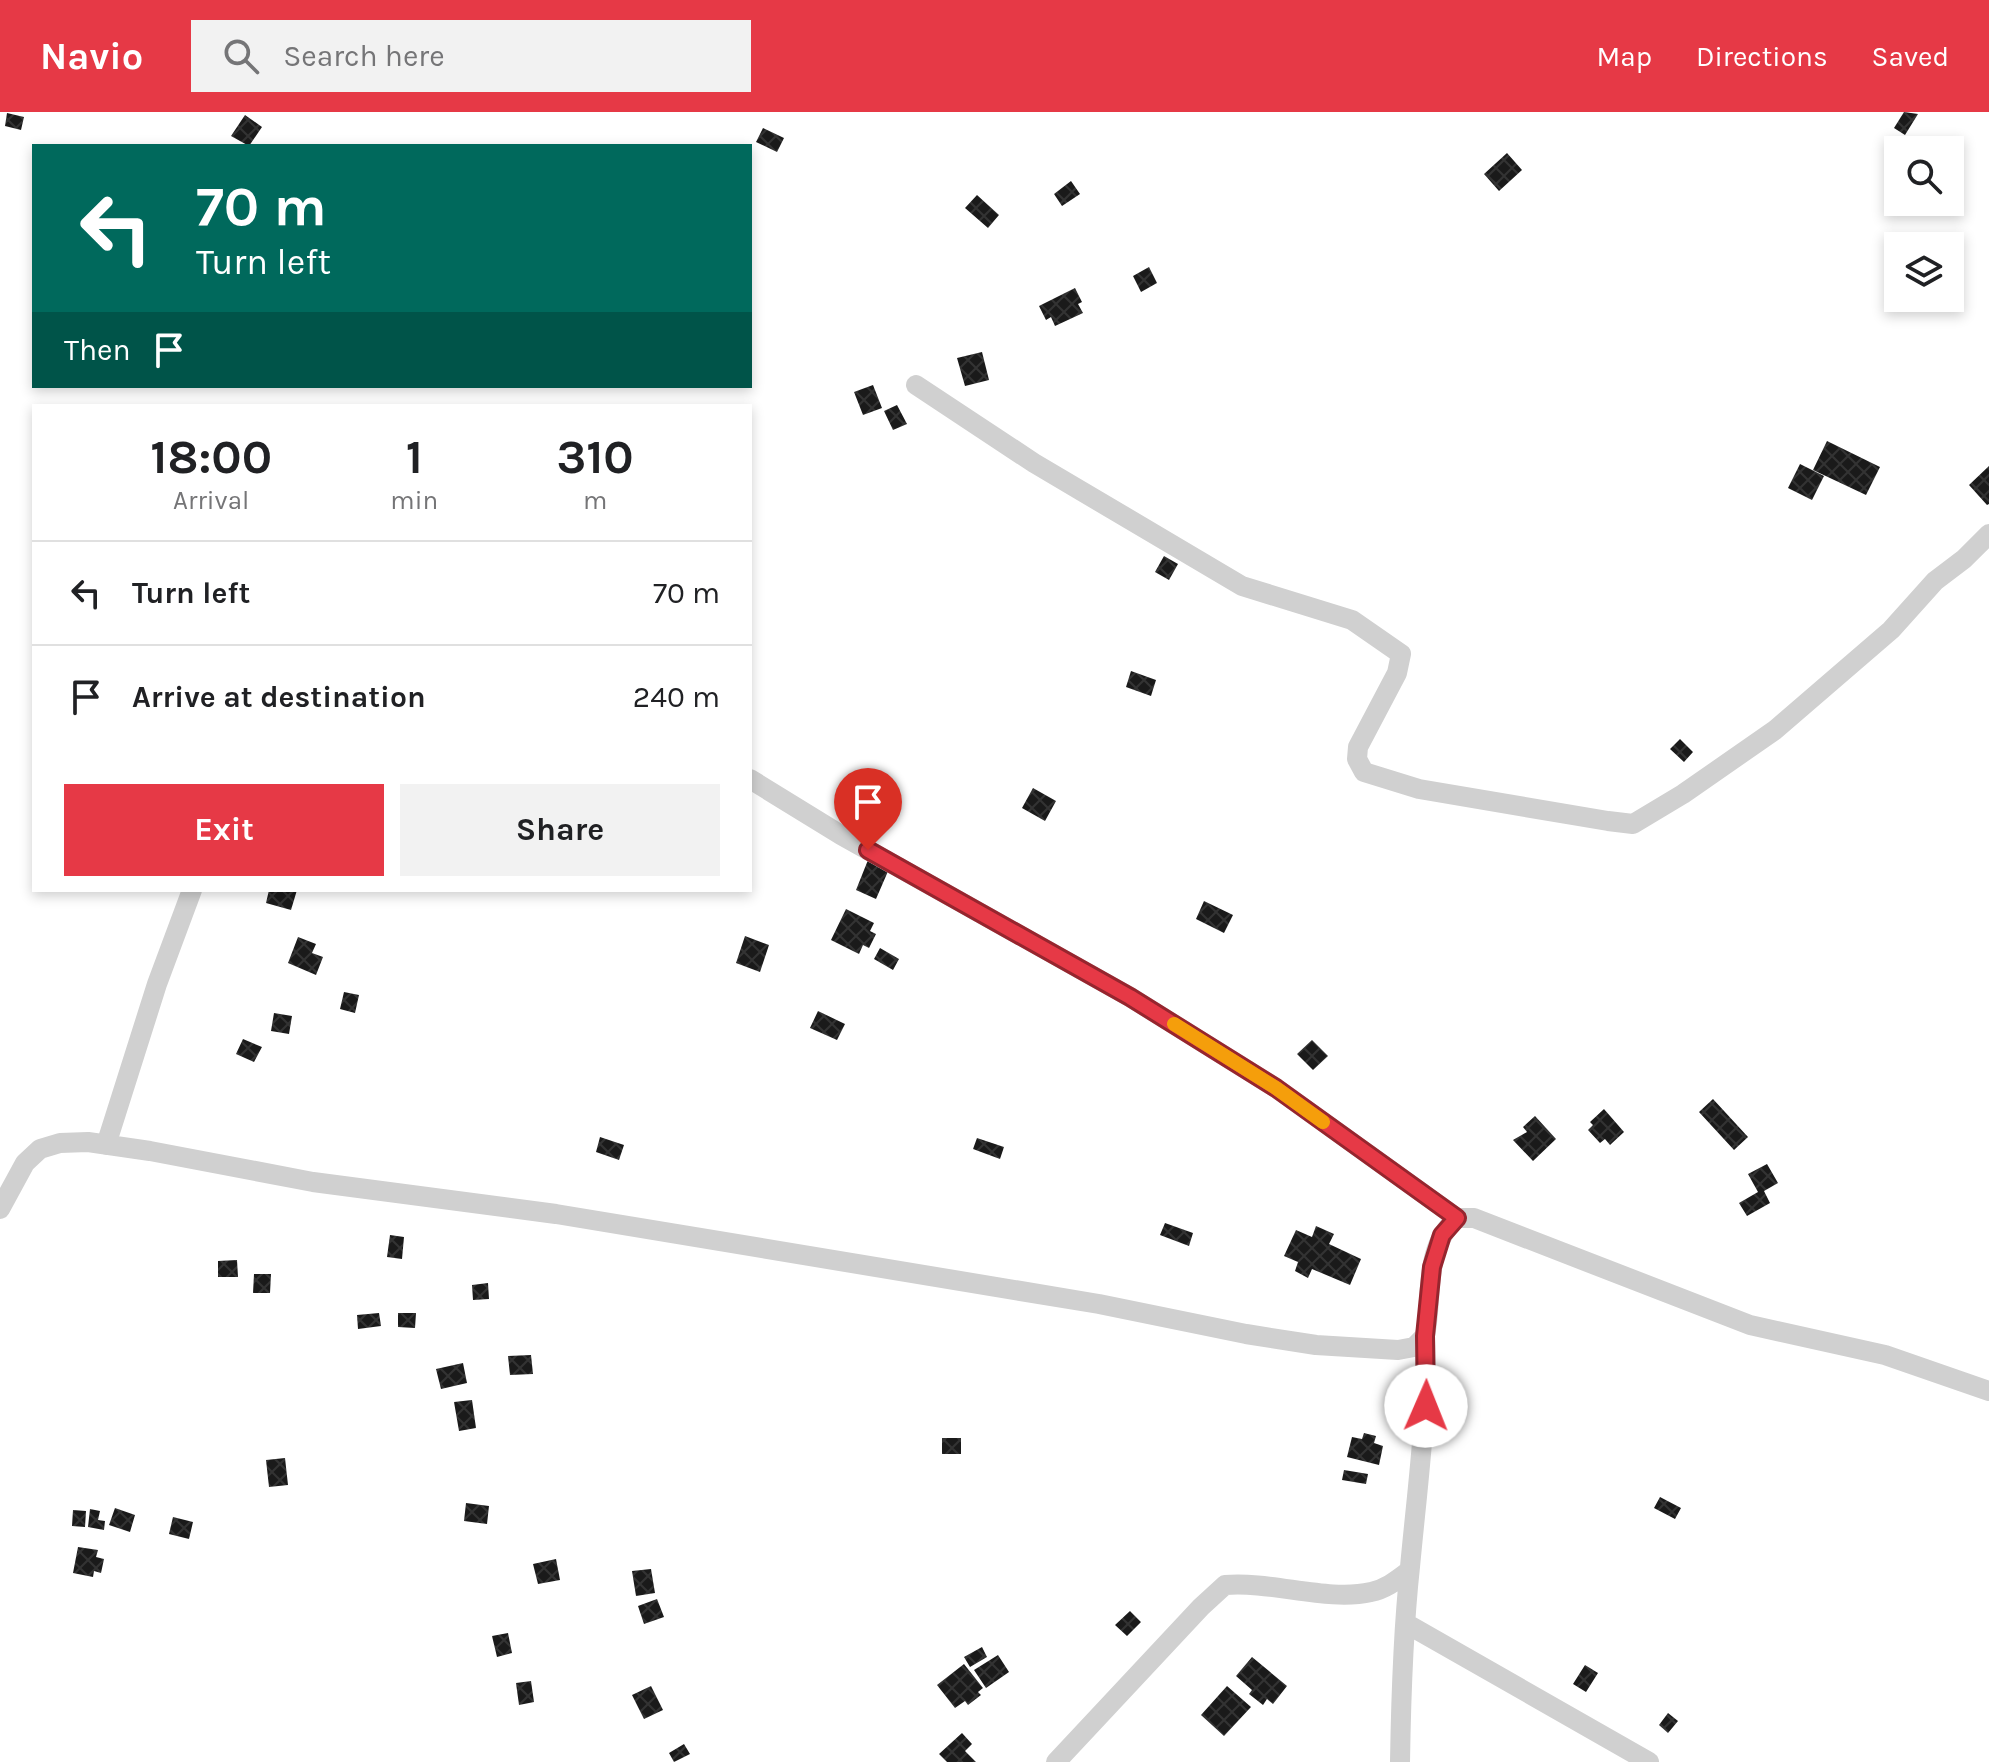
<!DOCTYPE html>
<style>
:root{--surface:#fff;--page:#f2f2f2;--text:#202124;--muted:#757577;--line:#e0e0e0;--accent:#e63946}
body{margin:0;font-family:Karla,sans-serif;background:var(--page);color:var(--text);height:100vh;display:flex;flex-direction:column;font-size:30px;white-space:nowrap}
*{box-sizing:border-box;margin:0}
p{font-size:26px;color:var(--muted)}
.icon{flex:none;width:44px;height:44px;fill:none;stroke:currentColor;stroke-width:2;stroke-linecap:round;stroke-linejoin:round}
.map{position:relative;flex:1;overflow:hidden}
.side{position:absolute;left:32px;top:292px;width:720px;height:488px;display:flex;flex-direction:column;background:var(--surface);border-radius:0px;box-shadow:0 4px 12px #0003}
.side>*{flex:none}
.banner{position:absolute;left:32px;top:32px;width:720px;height:244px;border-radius:0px;box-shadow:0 4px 12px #0003;background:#00695c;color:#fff;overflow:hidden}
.controls{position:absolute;left:1884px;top:24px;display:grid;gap:16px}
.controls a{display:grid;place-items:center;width:80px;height:80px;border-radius:0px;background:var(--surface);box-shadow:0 4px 12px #0003;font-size:40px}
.pin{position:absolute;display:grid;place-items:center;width:68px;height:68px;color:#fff;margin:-82px -34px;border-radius:50% 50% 50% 0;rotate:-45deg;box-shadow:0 0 8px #0007}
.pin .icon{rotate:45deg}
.me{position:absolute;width:88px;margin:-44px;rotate:1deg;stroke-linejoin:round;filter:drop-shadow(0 0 6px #0008)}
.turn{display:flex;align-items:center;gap:28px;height:168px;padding:0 32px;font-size:36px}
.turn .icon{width:104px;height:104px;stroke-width:2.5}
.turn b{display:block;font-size:56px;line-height:68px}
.then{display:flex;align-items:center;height:76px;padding:0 32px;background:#0003;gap:16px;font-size:30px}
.eta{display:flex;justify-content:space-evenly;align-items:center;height:136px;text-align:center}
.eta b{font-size:48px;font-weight:700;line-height:56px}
.action{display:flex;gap:16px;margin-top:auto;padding:16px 32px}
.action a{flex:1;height:92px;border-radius:0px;background:var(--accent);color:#fff;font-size:32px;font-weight:700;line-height:92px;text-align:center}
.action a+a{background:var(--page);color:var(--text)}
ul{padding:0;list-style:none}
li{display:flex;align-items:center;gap:24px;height:104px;padding:0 32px;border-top:2px solid var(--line)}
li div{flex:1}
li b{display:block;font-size:30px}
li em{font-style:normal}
header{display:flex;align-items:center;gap:48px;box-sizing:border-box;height:112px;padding:0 40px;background:var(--accent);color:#fff}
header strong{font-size:38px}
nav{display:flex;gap:44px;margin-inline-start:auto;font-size:28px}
.search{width:560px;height:72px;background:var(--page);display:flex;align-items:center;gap:20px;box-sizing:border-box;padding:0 28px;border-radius:0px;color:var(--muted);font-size:30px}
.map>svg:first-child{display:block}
</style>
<header>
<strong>Navio</strong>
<div class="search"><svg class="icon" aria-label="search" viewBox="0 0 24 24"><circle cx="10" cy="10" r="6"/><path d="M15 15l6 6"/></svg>Search here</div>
<nav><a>Map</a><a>Directions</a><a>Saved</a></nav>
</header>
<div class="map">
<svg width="1989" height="1650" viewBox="0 0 1989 1650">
<defs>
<pattern id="building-cross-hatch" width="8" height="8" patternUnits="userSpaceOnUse" patternTransform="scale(2)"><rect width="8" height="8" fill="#1a1a1a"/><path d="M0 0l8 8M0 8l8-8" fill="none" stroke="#333"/></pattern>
</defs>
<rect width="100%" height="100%" fill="#fff"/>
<path fill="url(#building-cross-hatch)" d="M1904,0l14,2 -13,21 -11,-7z
M7,1l17,4 -3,13 -16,-4z
M245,3l17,12 -13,19 -18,-10z
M763,16l21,10 -7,14 -21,-10z
M1507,41l15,17 -23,21 -15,-17z
M1071,69l9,13 -18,12 -8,-12z
M977,83l22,20 -11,13 -23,-20z
M1149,155l8,16 -16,9 -8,-16z
M1075,176l7,14 -4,2 5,9 -28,13 -4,-9 -5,3 -7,-14z
M982,240l7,28 -24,6 -8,-28z
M873,273l9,23 -19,7 -9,-23z
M897,293l10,19 -14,6 -9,-19z
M1827,329l53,26 -14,28 -53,-25z
M1800,352l24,12 -12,24 -24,-12z
M1989,354v38l-2,1 -18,-20z
M1164,444l14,8 -9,16 -14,-8z
M1131,559l25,9 -5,16 -25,-9z
M1680,627l13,13 -9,10 -14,-13z
M1033,676l23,13 -11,20 -23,-13z
M868,748l21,9 -13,30 -20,-9z
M269,778h28l-6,20 -25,-7z
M1204,789l29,14 -9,18 -28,-14z
M846,797l28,14 -4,8 6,3 -7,14 -6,-3 -4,9 -28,-14z
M745,824l24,9 -9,27 -24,-9z
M298,825l18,7 -4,9 11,4 -7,18 -28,-12z
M880,836l19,11 -6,11 -19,-11z
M344,880l15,3 -4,18 -15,-4z
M818,899l27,13 -8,16 -27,-12z
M274,901l18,3 -3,18 -18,-3z
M243,927l19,8 -8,15 -18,-8z
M1312,928l16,16 -15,14 -16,-16z
M1713,987l35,38 -14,13 -35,-38z
M1604,997l20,23 -14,13 -5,-6 -5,4 -12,-13 5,-5 -3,-3z
M1535,1004l21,23 -23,22 -20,-21 14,-8 -4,-5z
M600,1025l24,8 -5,15 -23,-8z
M977,1026l27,9 -4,12 -27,-10z
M1767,1052l11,19 -14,8 6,12 -23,13 -8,-13 19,-11 -10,-18z
M1165,1111l28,10 -4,13 -29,-11z
M1316,1114l18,8 -5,10 32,15 -11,26 -38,-16 -4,9 -13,-7 3,-9 -14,-6 12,-26 16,7z
M390,1123l14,2 -2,22 -15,-2z
M237,1148l1,17h-20v-16z
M254,1162h17l-1,19h-17z
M488,1171l1,16 -16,1 -1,-15z
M379,1201l2,13 -23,3 -1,-14z
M398,1201h18l-1,15 -17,-1z
M531,1243l2,19 -23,1 -2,-19z
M463,1251l4,20 -26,6 -5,-20z
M472,1288l4,28 -17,3 -5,-29z
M1364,1321l12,3 -2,7 9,3 -4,19 -32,-8 5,-20 10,2z
M942,1326h19v16h-19z
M285,1346l3,27 -19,2 -3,-27z
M1344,1358l24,4 -2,10 -24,-4z
M1660,1385l21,11 -6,11 -21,-11z
M466,1391l23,3 -2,18 -23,-3z
M115,1396l20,7 -5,17 -21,-7z
M90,1397l10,2 -2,9 7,1 -1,9 -16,-3z
M73,1398l13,1 -1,16 -13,-1z
M173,1405l20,5 -4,17 -20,-5z
M78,1435l20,3 -2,7 8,2 -3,14 -7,-2 -1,6 -20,-4z
M556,1447l4,21 -22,4 -5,-20z
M651,1457l4,24 -19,3 -4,-25z
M657,1487l7,18 -20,7 -6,-18z
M1130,1499l11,11 -14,14 -12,-11z
M508,1521l4,20 -15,4 -5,-21z
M982,1535l5,10 -17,10 -6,-10z
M998,1543l11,17 -23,16 -12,-18z
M1252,1545l35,29 -14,18 -6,-5 -4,6 -14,-11 3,-4 -16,-14z
M964,1552l19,24 -5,4 3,3 -13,10 -3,-4 -10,7 -18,-23z
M1585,1553l13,8 -12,19 -13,-8z
M531,1569l3,21 -15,3 -3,-22z
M651,1574l12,24 -19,9 -12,-24z
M1227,1574l24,21 -27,29 -23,-21z
M1668,1601l10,8 -10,12 -9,-8z
M962,1621l10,11 -7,7 11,11h-29l-8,-8z
M684,1632l6,10 -16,8 -5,-9z"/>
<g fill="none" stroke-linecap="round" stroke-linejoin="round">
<path stroke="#d0d0d0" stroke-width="20" d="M916,273l118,78 208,123 110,34 49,34 -4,19 -39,74 -1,12 7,13 55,17 189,32 25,3 50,-30 92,-64 116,-100 44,-49 29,-22 25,-25
M750,667l91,56 289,162 146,91 181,130
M106,1033l51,-161 35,-94
M0,1097l25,-46 15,-14 20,-6 28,-1 62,9 163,31 243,32 543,90 147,30 70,11 82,5 16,-3 11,-11c8,-39 -2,-89 32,-118h17l276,107 135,30 104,36
M1407,1512l242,138
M1056,1650l145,-155 24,-22c47,-4 103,17 146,7 15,-3 26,-12 38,-21
M1400,1650c1,-64 3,-131 10,-195 7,-77 18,-153 15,-231"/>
</g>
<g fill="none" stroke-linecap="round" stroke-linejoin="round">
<g stroke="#96252e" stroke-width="20">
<path id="route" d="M868,738l262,147 146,91 181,130 -15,17 -10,32 -7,69 1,70"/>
</g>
<use href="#route" stroke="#e63946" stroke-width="14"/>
<path stroke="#f59e0b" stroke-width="14" d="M1174,912l102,64 47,34"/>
</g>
</svg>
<div class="controls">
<a><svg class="icon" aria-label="search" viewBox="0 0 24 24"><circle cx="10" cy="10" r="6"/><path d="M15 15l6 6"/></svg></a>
<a><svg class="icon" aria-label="layers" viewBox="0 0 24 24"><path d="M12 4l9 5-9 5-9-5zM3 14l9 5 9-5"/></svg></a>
</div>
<div class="pin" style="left:868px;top:738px;background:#d93025"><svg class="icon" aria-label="arrive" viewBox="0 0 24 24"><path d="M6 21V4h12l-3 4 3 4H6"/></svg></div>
<svg class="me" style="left:1426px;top:1294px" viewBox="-20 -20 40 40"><circle r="19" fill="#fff"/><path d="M0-13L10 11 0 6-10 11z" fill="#e63946"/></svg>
<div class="banner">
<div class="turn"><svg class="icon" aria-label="left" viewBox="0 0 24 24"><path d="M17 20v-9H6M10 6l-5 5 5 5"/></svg><div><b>70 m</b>Turn left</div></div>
<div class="then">Then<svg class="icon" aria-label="arrive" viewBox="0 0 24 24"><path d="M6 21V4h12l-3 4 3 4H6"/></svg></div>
</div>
<section class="side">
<div class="eta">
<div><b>18:00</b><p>Arrival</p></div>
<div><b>1</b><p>min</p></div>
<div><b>310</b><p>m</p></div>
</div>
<ul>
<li><svg class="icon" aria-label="left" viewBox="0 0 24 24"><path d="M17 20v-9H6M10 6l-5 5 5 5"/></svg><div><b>Turn left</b></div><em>70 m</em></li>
<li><svg class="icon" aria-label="arrive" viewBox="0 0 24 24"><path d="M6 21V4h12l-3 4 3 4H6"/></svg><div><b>Arrive at destination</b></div><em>240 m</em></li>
</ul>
<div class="action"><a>Exit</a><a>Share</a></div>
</section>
</div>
